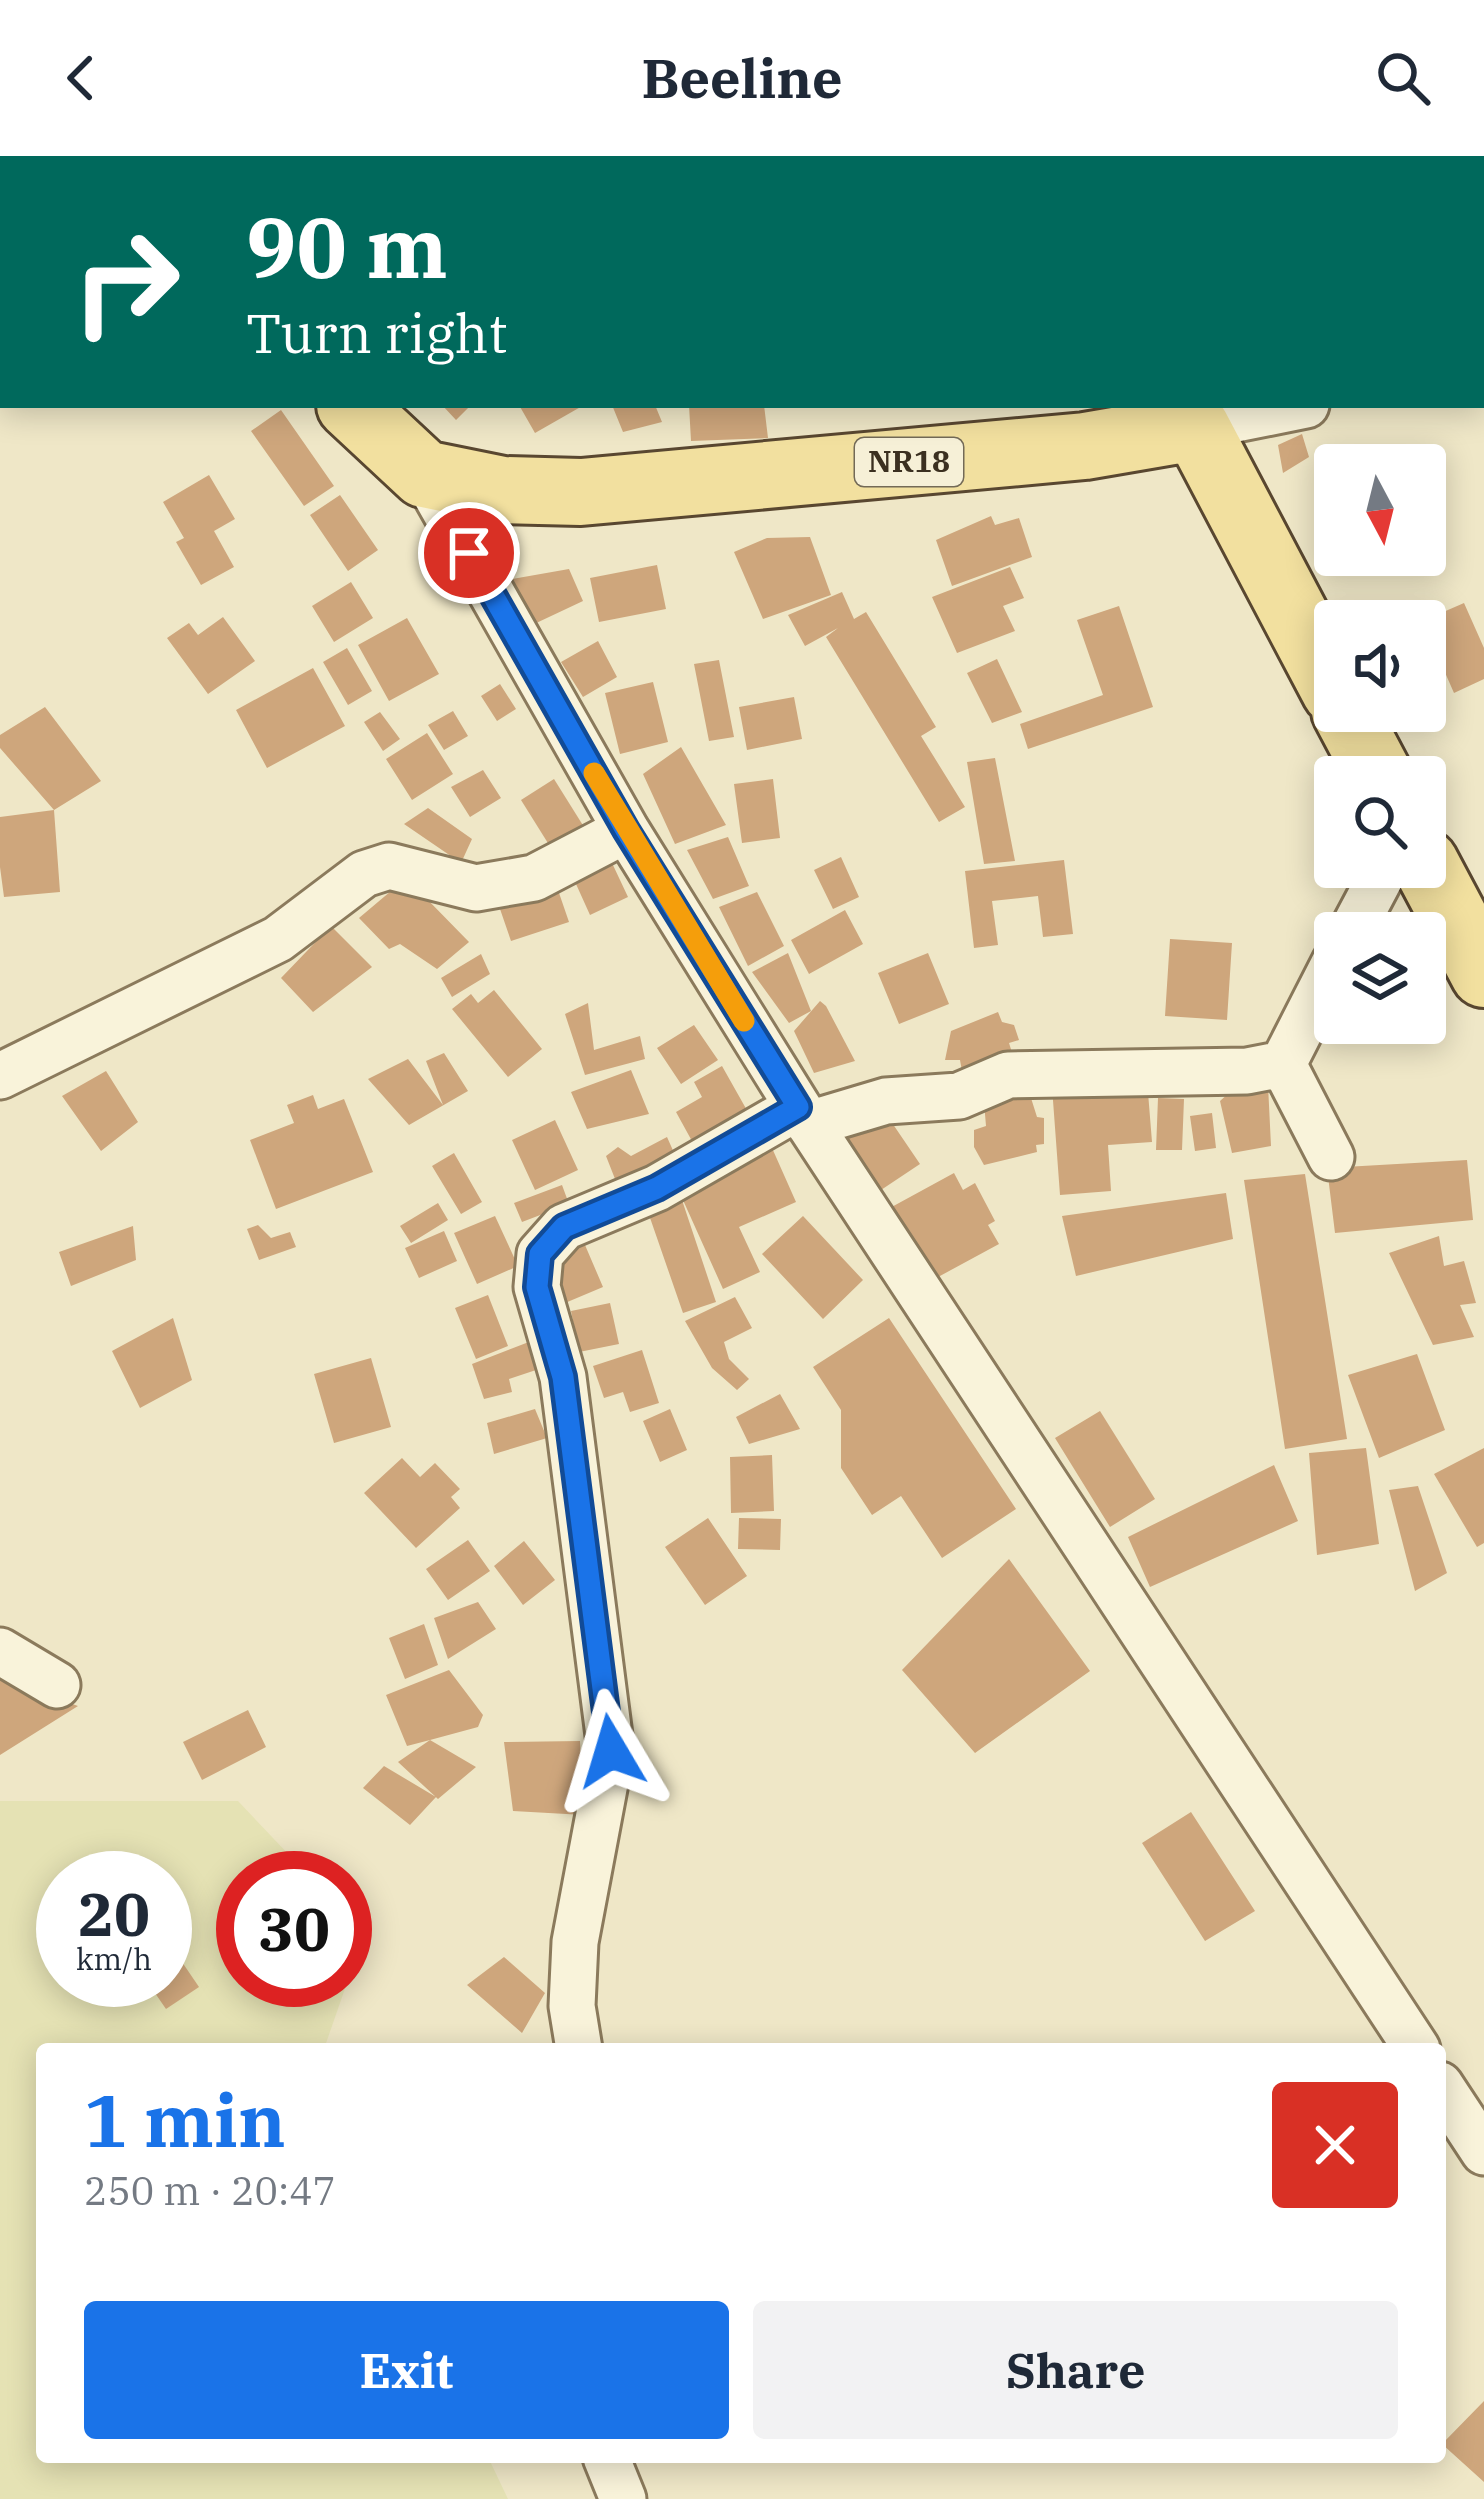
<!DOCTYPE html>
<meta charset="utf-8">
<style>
:root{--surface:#fff;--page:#f2f2f3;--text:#1f2937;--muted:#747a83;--accent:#1a73e8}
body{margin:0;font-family:"IBM Plex Serif",serif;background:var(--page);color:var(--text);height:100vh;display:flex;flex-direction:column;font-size:45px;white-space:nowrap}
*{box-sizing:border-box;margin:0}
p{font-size:39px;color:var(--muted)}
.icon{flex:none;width:66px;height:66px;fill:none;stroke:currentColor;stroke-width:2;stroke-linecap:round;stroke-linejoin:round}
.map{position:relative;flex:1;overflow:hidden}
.panel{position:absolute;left:36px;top:1887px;width:1410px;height:420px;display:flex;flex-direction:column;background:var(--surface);border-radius:12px;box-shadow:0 6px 30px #0003}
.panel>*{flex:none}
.guide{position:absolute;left:0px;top:0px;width:1485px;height:252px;box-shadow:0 6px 30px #0003;background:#00695c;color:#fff;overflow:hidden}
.needle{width:78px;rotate:173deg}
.controls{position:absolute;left:1314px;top:288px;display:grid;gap:24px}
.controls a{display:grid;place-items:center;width:132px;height:132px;border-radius:12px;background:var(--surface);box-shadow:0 6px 30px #0003;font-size:60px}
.speed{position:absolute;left:36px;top:1695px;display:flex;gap:24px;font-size:60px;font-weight:700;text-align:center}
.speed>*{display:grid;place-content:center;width:156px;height:156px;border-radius:50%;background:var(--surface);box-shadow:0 6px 30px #0003;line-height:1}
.speed small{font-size:30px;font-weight:400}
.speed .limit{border:18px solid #d22;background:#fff;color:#111}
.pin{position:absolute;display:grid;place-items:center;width:102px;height:102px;color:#fff;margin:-51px;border:6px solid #fff;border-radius:50%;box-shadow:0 3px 12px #0007}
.me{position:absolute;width:132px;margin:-66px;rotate:353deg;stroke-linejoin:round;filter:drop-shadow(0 0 9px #0008)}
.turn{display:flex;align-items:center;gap:42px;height:252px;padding:0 48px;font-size:54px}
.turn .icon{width:156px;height:156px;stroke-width:2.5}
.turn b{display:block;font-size:84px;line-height:102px}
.round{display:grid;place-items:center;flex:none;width:126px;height:126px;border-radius:12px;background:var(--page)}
.overview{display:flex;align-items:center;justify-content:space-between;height:204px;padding:0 48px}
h1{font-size:72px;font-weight:800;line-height:90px;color:var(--accent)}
.cta{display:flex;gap:24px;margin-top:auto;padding:24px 48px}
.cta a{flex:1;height:138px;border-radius:12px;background:var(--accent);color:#fff;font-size:48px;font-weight:800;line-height:138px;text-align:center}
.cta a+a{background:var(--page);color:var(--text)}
header{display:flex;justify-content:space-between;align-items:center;height:156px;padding:0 48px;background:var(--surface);font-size:54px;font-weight:800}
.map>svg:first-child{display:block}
</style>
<header><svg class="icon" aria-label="back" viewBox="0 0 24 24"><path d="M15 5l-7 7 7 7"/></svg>Beeline<svg class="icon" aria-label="search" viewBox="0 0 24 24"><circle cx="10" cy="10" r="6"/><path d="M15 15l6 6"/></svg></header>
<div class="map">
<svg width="1484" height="2343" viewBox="0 0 1484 2343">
<rect width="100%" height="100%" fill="#efe7c7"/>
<path fill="#e5e2b4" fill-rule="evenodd" d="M0,1645h238l73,77h-68v102h102v-65l19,19 -40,115h-282v408h446l20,42h-508zM63,1722h102v102h-102z"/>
<path fill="#cea67c" d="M442,249h29l-15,15z
M519,249h65l-49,28z
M612,249h43l7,17 -39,10z
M689,249h75l4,33 -77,3z
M281,254l53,76 -30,20 -53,-75z
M1302,278l7,23 -26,16 -5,-28z
M209,319l26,44 -21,12 20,36 -33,18 -25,-43 8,-4 -21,-36z
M340,339l38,55 -30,21 -38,-56z
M991,360l4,9 24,-7 13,39 -80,29 -16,-46z
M810,381l21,58 -68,24 -29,-67 33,-14z
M657,409l9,44 -67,13 -9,-44z
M1010,411l14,31 -21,8 12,25 -58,22 -25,-56z
M569,413l14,32 -51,24 -26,-45z
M351,426l22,36 -39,24 -22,-36z
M842,436l12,27 12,-7 70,115 -15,9 44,71 -26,15 -113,-185 12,-9 -33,18 -17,-31z
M1464,447l20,45v31l-30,14 -29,-66v-7z
M1119,450l34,101 -125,42 -8,-25 83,-29 -26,-75z
M223,461l32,44 -47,33 -41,-56 22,-15 9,12z
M407,462l32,56 -50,27 -31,-56z
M598,485l19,36 -34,20 -22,-35z
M347,492l25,43 -24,14 -25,-43z
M997,503l25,53 -30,11 -25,-50z
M719,504l15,77 -25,4 -15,-77z
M313,512l32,58 -78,42 -31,-58z
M653,526l15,60 -48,12 -15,-61z
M500,528l16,25 -19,12 -16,-25z
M794,541l8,42 -55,11 -8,-43z
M45,551l56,74 -47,29 -54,-62v-13z
M453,555l15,25 -24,14 -16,-25z
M380,556l20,27 -17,12 -19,-29z
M427,577l26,41 -41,26 -26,-41z
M681,591l45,78 -51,19 -32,-70z
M995,602l20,103 -31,3 -17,-102z
M483,614l18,28 -31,19 -19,-30z
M554,623l30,48 -33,21 -30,-48z
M773,623l7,59 -38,5 -8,-59z
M428,652l44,31 -11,24 -57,-39z
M54,654l6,82 -56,5 -4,-30v-50z
M728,681l21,49 -36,13 -26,-49z
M841,701l18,40 -26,12 -19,-39z
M1064,704l9,74 -30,3 -5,-41 -46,5 6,44 -24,3 -9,-77z
M612,707l16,34 -38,18 -14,-31z
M558,734l11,32 -58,19 -11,-32z
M391,735l34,6 44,45 -32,27 -37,-25 -11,5 -30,-31z
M757,736l27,54 -36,20 -29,-59z
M845,754l18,34 -54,30 -18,-34z
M331,770l41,41 -59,45 -32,-34z
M1170,783l62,4 -5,77 -62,-4z
M788,797l23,58 -22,12 -37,-51z
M928,797l21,51 -50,20 -21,-51z
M481,798l9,20 -38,23 -11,-19z
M494,834l48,59 -34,28 -56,-68 19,-15 7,9z
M820,845l6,5 29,55 -41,12 -20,-42z
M588,847l6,47 46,-14 5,23 -60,16 -20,-61z
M998,856l4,10 12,3 5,15 -10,3 5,16 -51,18 -3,-17h-15l6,-29z
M694,869l24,35 -37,24 -24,-36z
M444,897l24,38 -59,34 -41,-46 40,-20 35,46 -17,-44z
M722,910l31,55 -55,31 -22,-40 26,-15 -8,-15z
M631,914l18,44 -62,15 -16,-37z
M106,915l32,51 -37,29 -39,-55z
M1147,924l5,62 -44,3 3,46 -51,4 -8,-108z
M1240,927l28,2 3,61 -39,7 -12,-52z
M313,939l5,14 26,-10 29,73 -97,37 -26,-69 44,-17 -7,-18z
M1031,942l6,19 7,1v26l-8,1 1,7 -53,13 -10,-18v-17l12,-4 -2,-24z
M1158,942l26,1 -2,51h-26z
M884,955l36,53 -39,26 -47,-68z
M1212,957l4,35 -21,3 -5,-35z
M555,964l23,50 -43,20 -23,-50z
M667,981l8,18 -58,29 -11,-28 12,-9 13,9z
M772,992l24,54 -57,25 21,45 -37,17 -45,-100z
M454,997l28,49 -21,12 -29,-48z
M1467,1004l6,60 -138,13 -8,-65z
M954,1017l9,17 12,-7 20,38 -7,4 11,19 -72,39 -39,-74z
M1305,1018l42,265 -62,10 -41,-269z
M562,1029l7,19 -47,18 -8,-19z
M1226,1037l7,46 -157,37 -14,-60z
M682,1044l34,102 -33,11 -35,-101z
M438,1047l10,17 -37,23 -11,-17z
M495,1060l23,50 -41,18 -23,-51z
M803,1060l60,64 -40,39 -61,-65z
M258,1069l13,13 19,-6 6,15 -37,13 -12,-31z
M133,1070l3,34 -65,26 -12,-34z
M444,1075l13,30 -38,17 -14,-30z
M1439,1080l5,30 20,-5 12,42 -16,2 14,32 -41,8 -44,-92z
M585,1089l18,42 -38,16 -18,-42z
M488,1139l20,51 -32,13 -21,-51z
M735,1141l17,31 -28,14 5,17 20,20 -12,11 -25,-22 -27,-47z
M610,1147l9,41 -40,8 -8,-41z
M173,1162l19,62 -52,28 -28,-57z
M889,1162l127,191 -74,49 -41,-62 -29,19 -31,-47v-58l-28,-43z
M534,1184l8,28 -33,11 3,13 -28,7 -12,-35z
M642,1194l17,53 -29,9 -7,-20 -19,6 -11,-32z
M1417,1198l28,76 -66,28 -31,-83z
M371,1202l20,69 -57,16 -20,-69z
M780,1238l20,35 -51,15 -13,-27z
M535,1253l12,29 -53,16 -7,-31z
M670,1253l17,41 -27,12 -17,-41z
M1100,1255l55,88 -45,28 -55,-89z
M1366,1292l13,96 -62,11 -8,-102z
M1484,1292v95l-7,4 -43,-73z
M772,1299l2,56 -43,2 -1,-56z
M402,1302l18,19 15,-14 25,26 -9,8 9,11 -44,40 -52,-55z
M1274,1309l24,56 -148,66 -22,-50z
M1418,1330l29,87 -32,18 -26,-101z
M708,1362l39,58 -42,29 -40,-58z
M739,1362l42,1 -1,31 -42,-1z
M468,1384l22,31 -42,29 -22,-31z
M524,1385l31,39 -32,25 -29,-39z
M1009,1403l81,112 -115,82 -73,-83z
M478,1446l18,27 -48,30 -14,-41z
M424,1468l14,41 -33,14 -16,-41z
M449,1514l34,45 -5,12 -48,13 46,27 -38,32 -40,-37 32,-22 -23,6 -21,-51z
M0,1522l78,28 -78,49z
M248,1554l18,37 -64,33 -19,-38z
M580,1585l4,74 -71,-4 -9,-69z
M384,1610l52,31 -26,28 -47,-37z
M1191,1656l64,99 -50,30 -63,-98z
M165,1781l34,50 -33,22 -20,-29h19z
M504,1801l41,36 -23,40 -55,-48z
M73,1824h44l-30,20z
M1484,2245v81l-42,-38z"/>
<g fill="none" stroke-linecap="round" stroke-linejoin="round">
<g stroke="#8b7a5c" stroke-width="51">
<path id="street" d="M1022,0l1,3
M1482,214h2
M1196,271l110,-22
M424,318l202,356 172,277 619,942
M1351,777l35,-66
M0,920l278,-137 86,-65 25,-8 87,22 58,-10 92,-48
M809,968l77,-23 73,-5 49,-21 239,-4 36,-7
M1331,1001l-48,-93 52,-102
M0,1495l57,34
M579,1893l-7,-43 3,-64 36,-191 -48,-374 -26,-90 3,-33 24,-27 93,-39 141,-81
M1440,1929l44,67
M606,2301l17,42"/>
</g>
<g stroke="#594730" stroke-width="72">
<path id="primary" d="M188,0l1,3
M350,249l74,69 79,16 78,2 504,-46 111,-19 139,264
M1345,555l35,66
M1425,707l59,111"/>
</g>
<use href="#street" stroke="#f9f3da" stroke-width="45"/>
<use href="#primary" stroke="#f2e09f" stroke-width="66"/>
</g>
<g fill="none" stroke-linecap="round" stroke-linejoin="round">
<g stroke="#114b97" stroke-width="30">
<path id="route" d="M469,397l157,277 172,277 -141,81 -93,39 -24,27 -3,33 26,90 48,374"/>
</g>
<use href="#route" stroke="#1a73e8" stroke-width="21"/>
<path stroke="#f59e0b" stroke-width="21" d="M594,617l150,248"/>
</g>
<g text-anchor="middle" stroke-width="12" stroke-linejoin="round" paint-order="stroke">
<rect fill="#f6f0d7" stroke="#736a57" stroke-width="3" x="855" y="282" width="108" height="48" rx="9"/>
<g font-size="30" font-weight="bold" fill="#3b3020">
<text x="909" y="316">NR18</text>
</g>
</g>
</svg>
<div class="controls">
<a><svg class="needle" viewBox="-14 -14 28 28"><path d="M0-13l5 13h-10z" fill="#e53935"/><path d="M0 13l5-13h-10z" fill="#747a83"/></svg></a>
<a><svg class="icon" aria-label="sound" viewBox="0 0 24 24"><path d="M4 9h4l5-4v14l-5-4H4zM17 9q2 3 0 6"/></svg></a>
<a><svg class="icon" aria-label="search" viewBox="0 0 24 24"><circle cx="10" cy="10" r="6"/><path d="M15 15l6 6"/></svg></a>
<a><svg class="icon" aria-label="layers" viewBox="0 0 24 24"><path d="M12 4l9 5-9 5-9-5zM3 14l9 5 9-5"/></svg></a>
</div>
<div class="speed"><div>20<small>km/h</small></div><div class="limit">30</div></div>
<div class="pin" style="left:469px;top:397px;background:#d93025"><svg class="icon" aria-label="arrive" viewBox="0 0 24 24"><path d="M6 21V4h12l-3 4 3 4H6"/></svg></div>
<svg class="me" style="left:611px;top:1595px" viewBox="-20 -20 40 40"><path d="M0-17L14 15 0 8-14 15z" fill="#1a73e8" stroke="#fff" stroke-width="4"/></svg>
<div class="guide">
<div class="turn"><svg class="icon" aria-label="right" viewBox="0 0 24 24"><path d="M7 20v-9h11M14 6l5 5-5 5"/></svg><div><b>90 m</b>Turn right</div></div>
</div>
<section class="panel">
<div class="overview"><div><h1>1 min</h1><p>250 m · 20:47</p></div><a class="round" style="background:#d93025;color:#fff"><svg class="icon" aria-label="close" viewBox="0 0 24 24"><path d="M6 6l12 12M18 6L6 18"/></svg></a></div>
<div class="cta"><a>Exit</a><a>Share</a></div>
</section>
</div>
